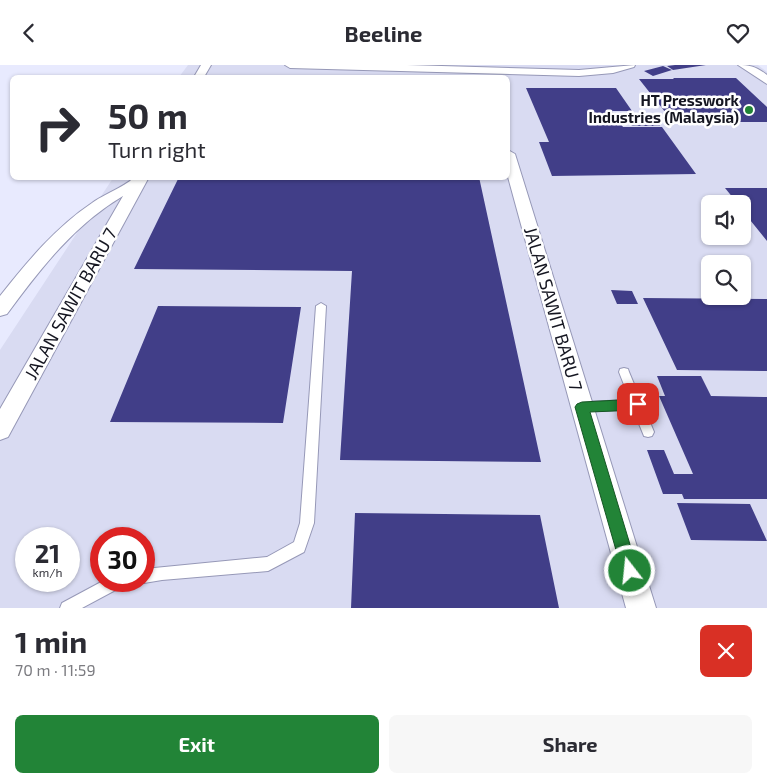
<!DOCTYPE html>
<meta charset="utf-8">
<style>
:root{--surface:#fff;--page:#f7f7f7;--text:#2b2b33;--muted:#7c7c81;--accent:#228437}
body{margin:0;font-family:"Exo 2",sans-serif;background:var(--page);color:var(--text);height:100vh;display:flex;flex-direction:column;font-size:19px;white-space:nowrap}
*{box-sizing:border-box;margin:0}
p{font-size:16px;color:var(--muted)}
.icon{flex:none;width:28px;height:28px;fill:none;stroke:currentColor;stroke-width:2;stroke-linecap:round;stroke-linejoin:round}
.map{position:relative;height:543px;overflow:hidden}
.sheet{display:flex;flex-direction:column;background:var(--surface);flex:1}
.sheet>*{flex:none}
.top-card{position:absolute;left:10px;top:10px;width:500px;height:105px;border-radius:8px;box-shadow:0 1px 4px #0004;background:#fff;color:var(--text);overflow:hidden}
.tools{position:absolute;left:701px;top:130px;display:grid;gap:10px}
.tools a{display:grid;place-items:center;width:50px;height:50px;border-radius:8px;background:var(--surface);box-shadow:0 1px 4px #0004;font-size:25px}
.speed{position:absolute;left:15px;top:462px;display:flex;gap:10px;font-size:25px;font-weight:700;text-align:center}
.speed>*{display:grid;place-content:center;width:65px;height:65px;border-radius:50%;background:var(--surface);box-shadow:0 1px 4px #0004;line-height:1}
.speed small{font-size:12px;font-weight:400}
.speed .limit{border:8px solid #d22;background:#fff;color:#111}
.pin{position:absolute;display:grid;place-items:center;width:42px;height:42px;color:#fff;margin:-21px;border-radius:10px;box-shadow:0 2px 8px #0006}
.me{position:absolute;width:55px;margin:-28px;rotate:344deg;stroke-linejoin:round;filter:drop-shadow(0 0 4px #0008)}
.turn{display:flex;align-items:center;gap:18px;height:105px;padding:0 15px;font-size:22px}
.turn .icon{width:65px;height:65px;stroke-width:2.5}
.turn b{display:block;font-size:35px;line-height:42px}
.round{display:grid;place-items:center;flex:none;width:52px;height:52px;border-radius:8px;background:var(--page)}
.headline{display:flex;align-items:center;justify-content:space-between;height:85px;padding:0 15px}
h1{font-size:30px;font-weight:700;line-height:38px}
.primary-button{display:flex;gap:10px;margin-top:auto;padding:10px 15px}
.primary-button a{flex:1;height:58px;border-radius:8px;background:var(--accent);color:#fff;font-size:20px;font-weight:700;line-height:58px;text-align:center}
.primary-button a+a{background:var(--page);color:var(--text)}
header{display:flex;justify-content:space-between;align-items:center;height:65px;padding:0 15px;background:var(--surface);font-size:22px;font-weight:700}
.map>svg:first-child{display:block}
</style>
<header><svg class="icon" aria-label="back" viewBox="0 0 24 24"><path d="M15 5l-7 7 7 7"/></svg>Beeline<svg class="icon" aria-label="heart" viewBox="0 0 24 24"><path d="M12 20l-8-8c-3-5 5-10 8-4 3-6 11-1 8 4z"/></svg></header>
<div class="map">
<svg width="767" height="543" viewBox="0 0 767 543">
<rect width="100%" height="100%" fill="#e8eafe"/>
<path fill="#d9dbf2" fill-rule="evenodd" d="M188,0h570l9,7v536h-767v-258l113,-172 395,-1v-100h-329zM710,139h32v32h-32zM710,199h32v32h-32zM26,474h43v42h-43zM101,474h43v42h-43z"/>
<path fill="#413e88" d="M706,0l-33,5 -6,-4 8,-1z
M663,1l9,4 -19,6 -9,-5z
M355,10l52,1v1h-52z
M673,13h63l31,29v15h-94l-34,-43h35z
M526,23h90l16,23h-20l11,16h39l34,47 -144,2 -13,-34h10z
M624,50h18l4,6h10l4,5h-28z
M179,112h300l62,285 -201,-2 12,-189 -218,-2z
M725,123h42v53l-25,-31v-6h-4z
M611,225l21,1 6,13h-21z
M643,233l124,1v72l-90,-1z
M158,241l143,1 -18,116 -173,-1z
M657,311h44l10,20 56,1v102h-83l-2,-5h-19l-16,-44h17l10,24h19l-34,-78h6z
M677,438l73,1 17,37 -76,-1z
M355,448l185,2 19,93h-208z"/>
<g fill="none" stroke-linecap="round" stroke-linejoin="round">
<g stroke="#9698b7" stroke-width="2">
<path id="service" d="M321,238l5,3 -12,217 -10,29 -36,19 -106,9 -18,3 -4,-2h4v-12l123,-12 27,-15 6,-19 16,-217z
M624,303l4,1 1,3 25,60 -2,4 -4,1 -4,-1 -11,-27 -51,3 -4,-2 -2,-3 2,-3 4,-2 48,-2 -11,-28 1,-3z
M103,516h22l-2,5 -41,22h-22l2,-5z"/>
</g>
<g stroke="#9698b7" stroke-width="2">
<path id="minor" d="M201,0h10l-7,12h-10z
M285,0h122l172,5 56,-5 -1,2 -21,6 -34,3 -289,-8z
M738,0c12,0 19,2 29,10v9z
M508,85l7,4 141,454h-30l-118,-431z
M134,112h15l-141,260 -8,3v-31l123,-213c-49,29 -83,73 -116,118l-7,2v-20c27,-34 56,-69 92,-93 9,-7 38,-19 42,-26z"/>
</g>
<use href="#service" fill="#fff" fill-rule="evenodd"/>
<use href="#minor" fill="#fff" fill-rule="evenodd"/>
</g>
<path fill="#228437" stroke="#165624" d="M638,334l4,2 2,3 -2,4 -4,2 -48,2 48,159 -2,6 -6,2 -6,-2 -2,-6 -47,-164 2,-3 5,-2z"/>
<circle fill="#228437" stroke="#fff" stroke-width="2" cx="749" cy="45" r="5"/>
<g text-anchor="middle" stroke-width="5" stroke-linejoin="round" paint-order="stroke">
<g font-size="15" font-weight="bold" fill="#151621" stroke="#fff" text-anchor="end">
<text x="739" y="41">HT Presswork<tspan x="739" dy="17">Industries (Malaysia)</tspan></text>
</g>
<g font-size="18" fill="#151621" stroke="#fff">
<text transform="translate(71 239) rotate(-61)" y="6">JALAN SAWIT BARU 7</text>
<text transform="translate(553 244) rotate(74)" y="6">JALAN SAWIT BARU 7</text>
</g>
</g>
</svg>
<div class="tools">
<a><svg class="icon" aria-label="sound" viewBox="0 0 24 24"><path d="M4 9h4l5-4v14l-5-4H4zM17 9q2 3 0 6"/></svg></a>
<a><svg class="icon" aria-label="search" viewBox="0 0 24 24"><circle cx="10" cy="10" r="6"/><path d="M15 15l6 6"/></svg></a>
</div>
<div class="speed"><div>21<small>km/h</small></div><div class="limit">30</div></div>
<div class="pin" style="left:638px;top:339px;background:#d93025"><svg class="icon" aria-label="arrive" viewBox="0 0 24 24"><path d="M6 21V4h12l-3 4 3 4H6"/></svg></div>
<svg class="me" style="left:630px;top:506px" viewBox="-20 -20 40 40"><circle r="17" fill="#228437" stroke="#fff" stroke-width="3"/><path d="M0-11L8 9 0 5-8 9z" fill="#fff"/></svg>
<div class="top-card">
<div class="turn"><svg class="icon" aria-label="right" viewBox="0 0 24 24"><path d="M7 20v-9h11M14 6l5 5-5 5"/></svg><div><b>50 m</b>Turn right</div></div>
</div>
</div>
<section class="sheet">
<div class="headline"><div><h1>1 min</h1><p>70 m · 11:59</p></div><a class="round" style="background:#d93025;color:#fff"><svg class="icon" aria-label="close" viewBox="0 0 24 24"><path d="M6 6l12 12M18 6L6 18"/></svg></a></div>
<div class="primary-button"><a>Exit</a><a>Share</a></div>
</section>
